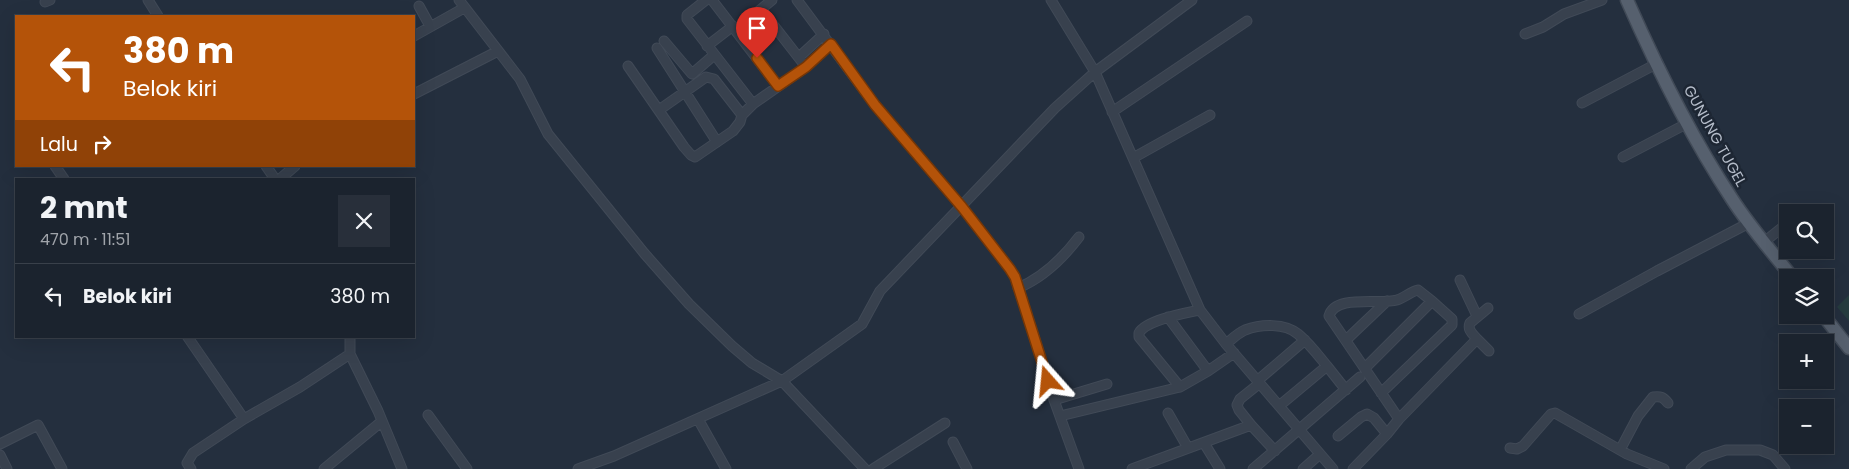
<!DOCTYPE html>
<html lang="id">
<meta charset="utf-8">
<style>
:root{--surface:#1b232e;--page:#282f3a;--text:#f1f3f6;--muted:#a0a4aa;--line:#39404a}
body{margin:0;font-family:Poppins,sans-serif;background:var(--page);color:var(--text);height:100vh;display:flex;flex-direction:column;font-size:19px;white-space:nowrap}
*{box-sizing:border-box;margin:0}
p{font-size:16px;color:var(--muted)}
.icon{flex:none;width:28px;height:28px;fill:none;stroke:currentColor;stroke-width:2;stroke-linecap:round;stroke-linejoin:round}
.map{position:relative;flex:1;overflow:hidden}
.sheet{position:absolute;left:15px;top:178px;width:400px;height:160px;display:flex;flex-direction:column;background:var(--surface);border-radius:0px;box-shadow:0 5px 20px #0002,0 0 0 1px var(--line)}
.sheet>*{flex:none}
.guide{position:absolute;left:15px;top:15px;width:400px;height:152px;border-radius:0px;box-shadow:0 5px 20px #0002,0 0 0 1px var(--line);background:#b45309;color:#fff;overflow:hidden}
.buttons{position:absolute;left:1779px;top:204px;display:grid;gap:10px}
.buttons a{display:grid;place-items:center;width:55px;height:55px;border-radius:0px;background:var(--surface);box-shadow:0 5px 20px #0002,0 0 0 1px var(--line);font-size:25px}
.pin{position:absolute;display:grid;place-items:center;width:42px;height:42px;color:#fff;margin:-51px -21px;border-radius:50% 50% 50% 0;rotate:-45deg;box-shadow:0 0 5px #0007}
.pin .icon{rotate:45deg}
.me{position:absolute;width:55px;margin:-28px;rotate:342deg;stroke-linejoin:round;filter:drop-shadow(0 0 4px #0008)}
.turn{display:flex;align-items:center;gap:18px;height:105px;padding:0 25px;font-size:22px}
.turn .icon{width:65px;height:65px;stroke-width:2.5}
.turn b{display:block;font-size:35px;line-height:42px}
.then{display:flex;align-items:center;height:48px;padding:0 25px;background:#0003;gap:10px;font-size:19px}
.round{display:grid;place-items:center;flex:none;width:52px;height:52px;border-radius:0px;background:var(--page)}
.summary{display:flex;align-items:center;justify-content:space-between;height:85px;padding:0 25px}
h1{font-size:30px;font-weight:700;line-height:38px}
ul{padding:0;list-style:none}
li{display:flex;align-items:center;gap:15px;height:65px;padding:0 25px;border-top:1px solid var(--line)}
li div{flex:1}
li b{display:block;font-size:19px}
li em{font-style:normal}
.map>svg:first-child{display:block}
</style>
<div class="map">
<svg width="1849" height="469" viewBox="0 0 1849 469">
<rect width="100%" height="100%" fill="#242f3e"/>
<path fill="#263c3f" d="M1849,295v26l-12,-14z"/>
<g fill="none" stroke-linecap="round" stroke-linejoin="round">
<g stroke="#414a57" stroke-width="11">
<path id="street" d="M148,0l10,16
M459,0l61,79 28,55 96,119 45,51 43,42 20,17 30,18 80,-57 18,-33 175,-183 40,-36 97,-72
M706,0l-19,15v4l66,85
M712,0l66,86
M797,0l78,105 87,102 48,62 5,8 39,123 25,69
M1051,0l44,72 105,238 26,34 107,125
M45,2l5,-2
M419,6l11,20
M761,9l45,58
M736,30l36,-30
M1525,34l18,-7 21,-13 38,-14
M414,36l50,-28
M664,41l28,33 22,-19
M707,46l26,-20
M657,48l60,94
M799,57l25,-23
M628,66l56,81 7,8 4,2 38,-26 7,-9 2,-7 11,-11 53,-37 25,-23
M414,94l84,-43
M1582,103l76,-40
M659,110l47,-33 8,2 28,36
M1112,112l135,-91
M1623,157l65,-34
M1133,158l77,-43
M55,166l9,13
M266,166l9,13
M280,179l15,-13
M1804,212h1
M1764,242l24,-19
M1460,280l17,36
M1018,288c24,-10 45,-30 61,-51
M1200,310c-14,3 -54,10 -61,23v4l41,50 28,-16
M1579,314l78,-43 92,-48
M1168,317l40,54 26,-18
M187,336l57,83 56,-32 50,-33
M350,336v18l28,57 24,58
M1477,339l12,12
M1346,340l41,-39
M1226,344c6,-5 12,-11 19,-14 16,-6 40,-7 53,4 11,9 20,21 29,32
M1365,368l67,-67 20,18v6l-71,68
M1257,381l48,-41
M1054,400l53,-16
M1279,406l48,-40 19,24
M1168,413l20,35
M428,415l39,54
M1060,416l120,-29
M698,419l28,50
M1399,419l-70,-103c6,-22 50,-11 68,-16 7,-2 13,-8 21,-10l14,11
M1251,425l24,26
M1338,436l23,-19 6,-3 7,4 13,16
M953,442l14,27
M1204,443l16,26
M0,444l38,-19 24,44
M1510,448l7,1 6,-3 28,-32 4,-1 72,41 37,15
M1620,450l18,-34 15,-19c8,-1 10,0 15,6
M0,455l7,14
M191,469l-4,-6 6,-10 51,-34
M324,469l57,-47
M578,469l36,-13 168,-75 83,88
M873,469l72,-46
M1132,469l119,-44 -12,-15 -2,-5 3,-6 20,-16
M1253,469l107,-92
M1303,469l17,-15
M1353,469l34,-35 12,-15 78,-80c-4,-5 -10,-9 -7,-16l18,-15
M1691,469l14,-12 21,-7h34l13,5 12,14"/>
</g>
<g stroke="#414a57" stroke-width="15">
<path id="primary" d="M1627,0c30,68 64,137 105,199 18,28 40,53 61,79
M1823,315l26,33"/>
</g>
<use href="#street" stroke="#38414e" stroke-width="9"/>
<use href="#primary" stroke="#56606e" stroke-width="12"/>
</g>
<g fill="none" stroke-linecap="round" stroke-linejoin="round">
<g stroke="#753606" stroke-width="12">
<path id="route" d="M757,58l21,28 28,-19 25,-23 44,61 87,102 48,62 5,8 33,104"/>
</g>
<use href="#route" stroke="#b45309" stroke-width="9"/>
</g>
<g text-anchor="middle" stroke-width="5" stroke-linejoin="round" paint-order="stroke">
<g font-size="15" fill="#b4bcc9" stroke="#1d2633">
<text transform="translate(1715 136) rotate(61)" y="5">GUNUNG TUGEL</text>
</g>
</g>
</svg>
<div class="buttons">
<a><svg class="icon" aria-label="search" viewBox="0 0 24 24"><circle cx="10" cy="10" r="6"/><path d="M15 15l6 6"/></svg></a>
<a><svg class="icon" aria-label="layers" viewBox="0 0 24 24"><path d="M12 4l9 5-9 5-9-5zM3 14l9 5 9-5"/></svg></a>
<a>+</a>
<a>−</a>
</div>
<div class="pin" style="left:757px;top:58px;background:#d93025"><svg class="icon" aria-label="arrive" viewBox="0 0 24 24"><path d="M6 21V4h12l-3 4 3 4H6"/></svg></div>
<svg class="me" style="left:1048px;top:381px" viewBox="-20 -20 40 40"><path d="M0-17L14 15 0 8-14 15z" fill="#b45309" stroke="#fff" stroke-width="4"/></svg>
<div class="guide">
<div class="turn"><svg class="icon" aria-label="left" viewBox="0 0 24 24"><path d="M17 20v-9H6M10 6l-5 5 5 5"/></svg><div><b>380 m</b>Belok kiri</div></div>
<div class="then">Lalu<svg class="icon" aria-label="right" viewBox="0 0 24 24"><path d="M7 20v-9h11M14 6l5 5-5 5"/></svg></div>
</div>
<section class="sheet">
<div class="summary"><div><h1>2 mnt</h1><p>470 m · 11:51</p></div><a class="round"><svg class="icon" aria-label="close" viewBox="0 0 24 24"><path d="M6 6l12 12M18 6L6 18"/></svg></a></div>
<ul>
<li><svg class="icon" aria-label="left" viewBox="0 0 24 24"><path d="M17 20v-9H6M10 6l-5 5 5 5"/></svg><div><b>Belok kiri</b></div><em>380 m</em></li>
</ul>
</section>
</div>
